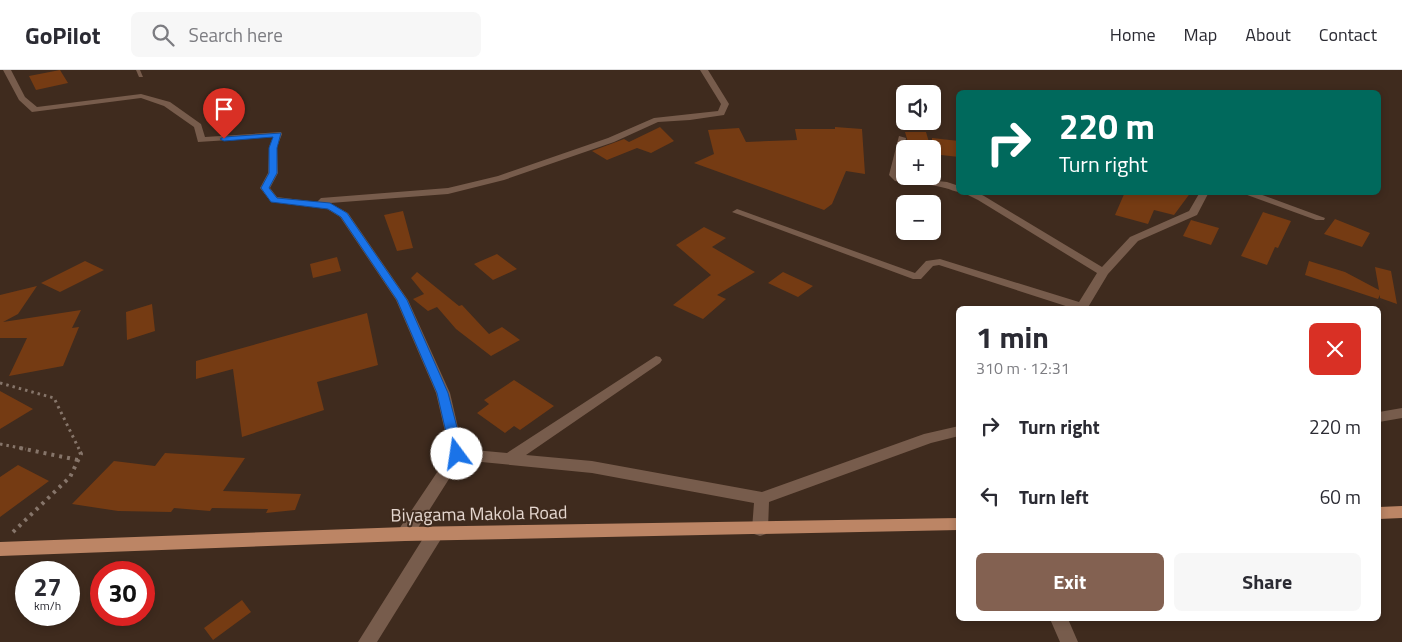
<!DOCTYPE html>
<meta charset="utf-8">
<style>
:root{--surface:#fff;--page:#f7f7f7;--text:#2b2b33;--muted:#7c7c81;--line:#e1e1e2;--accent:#836151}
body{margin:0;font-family:"Titillium Web",sans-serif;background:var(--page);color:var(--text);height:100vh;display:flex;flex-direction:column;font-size:19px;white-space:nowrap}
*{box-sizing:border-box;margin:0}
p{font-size:16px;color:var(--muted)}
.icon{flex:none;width:28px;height:28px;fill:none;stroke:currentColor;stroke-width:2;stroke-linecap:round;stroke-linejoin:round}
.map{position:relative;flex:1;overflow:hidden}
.sheet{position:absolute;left:956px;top:236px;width:425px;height:315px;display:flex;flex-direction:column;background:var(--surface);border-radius:8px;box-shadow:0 2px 8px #0003}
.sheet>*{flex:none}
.banner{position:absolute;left:956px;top:20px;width:425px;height:105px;border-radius:8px;box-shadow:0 2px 8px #0003;background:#00695c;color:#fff;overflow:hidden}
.controls{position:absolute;left:896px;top:15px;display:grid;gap:10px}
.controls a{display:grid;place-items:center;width:45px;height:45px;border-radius:8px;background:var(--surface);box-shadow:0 2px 8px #0003;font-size:25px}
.speed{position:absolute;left:15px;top:491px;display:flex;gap:10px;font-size:25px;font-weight:700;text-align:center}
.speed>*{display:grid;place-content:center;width:65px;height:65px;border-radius:50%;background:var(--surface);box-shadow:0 2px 8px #0003;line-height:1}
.speed small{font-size:12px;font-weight:400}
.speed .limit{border:8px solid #d22;background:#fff;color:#111}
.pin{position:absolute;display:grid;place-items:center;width:42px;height:42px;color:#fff;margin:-51px -21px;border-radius:50% 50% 50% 0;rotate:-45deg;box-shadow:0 0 5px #0007}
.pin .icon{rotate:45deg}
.me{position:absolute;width:55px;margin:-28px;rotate:346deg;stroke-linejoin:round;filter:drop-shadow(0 0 4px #0008)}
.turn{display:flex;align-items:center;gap:18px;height:105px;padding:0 20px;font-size:22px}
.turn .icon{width:65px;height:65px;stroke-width:2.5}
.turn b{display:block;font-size:35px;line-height:42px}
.round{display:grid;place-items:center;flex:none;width:52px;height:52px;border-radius:8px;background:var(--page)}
.head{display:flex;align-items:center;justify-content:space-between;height:85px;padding:0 20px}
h1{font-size:30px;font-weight:700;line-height:38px}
.primary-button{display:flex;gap:10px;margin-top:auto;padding:10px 20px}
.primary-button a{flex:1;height:58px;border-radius:8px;background:var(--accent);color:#fff;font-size:20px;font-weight:700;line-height:58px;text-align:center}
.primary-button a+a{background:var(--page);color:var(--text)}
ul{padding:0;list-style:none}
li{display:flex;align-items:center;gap:15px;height:70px;padding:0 20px}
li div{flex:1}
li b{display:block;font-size:19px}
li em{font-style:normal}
header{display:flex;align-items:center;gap:30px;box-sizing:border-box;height:70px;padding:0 25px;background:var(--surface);border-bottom:1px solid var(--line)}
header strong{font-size:24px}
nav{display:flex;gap:28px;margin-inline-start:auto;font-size:18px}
.search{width:350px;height:45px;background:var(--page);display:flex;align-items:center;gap:12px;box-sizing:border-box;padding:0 18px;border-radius:8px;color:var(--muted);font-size:19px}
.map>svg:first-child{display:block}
</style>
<header>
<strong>GoPilot</strong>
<div class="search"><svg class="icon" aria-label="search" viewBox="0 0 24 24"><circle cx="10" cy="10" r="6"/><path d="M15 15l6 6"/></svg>Search here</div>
<nav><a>Home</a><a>Map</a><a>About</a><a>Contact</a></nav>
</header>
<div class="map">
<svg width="1402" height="572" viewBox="0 0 1402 572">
<rect width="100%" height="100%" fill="#3f2b1e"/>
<path fill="#753b13" d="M60,0l8,13 -32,7 -7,-14z
M660,57l14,14 -23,12 -14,-5 -30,12 -15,-9 32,-12 5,3z
M835,57l27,2 3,45 -19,-3 -14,33 -8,6 -130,-47 20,-9 -6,-24 31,-2 7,14 51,-2 -2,-11h40z
M905,62h21l5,17h-21z
M932,68l27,3v16l-27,-3z
M1125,122h66l-17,23 -20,-5 -6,14 -33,-9z
M403,141l10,37 -16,3 -13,-36z
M1263,142l28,9 -13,27 -3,-1 -8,18 -26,-9z
M1335,149l35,14 -8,14 -38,-13z
M1191,150l28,8 -8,17 -28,-9z
M704,157l22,11 -14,9 43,25 -38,23 9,4 -23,20 -30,-14 38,-30 -35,-30z
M497,184l20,15 -24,11 -19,-16z
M337,187l4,14 -28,7 -3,-14z
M85,191l19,9 -44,22 -19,-9z
M1309,191l36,11 34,18 -4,-23 16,4 6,33 -17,-6v-3l-2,4 -73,-24z
M417,202l42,34 3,-1 27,29 13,-7 18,13 -29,16 -35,-27 -19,-22 -9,4 -15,-12 11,-5 -13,-16z
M783,202l30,14 -15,11 -30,-14z
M37,216l-19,28 -15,8 78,-12 -9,18 7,-1 -16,39 -54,10 18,-38h-27v-43z
M152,234l3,27 -28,9 -1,-28z
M367,243l11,52 -61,17 7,28 -82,27 -9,-68 -37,10v-18z
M514,310l40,26 -34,24 -6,-4 -9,7 -28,-20 12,-9 -5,-4z
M0,321l33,18 -33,20z
M165,383l80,5 -22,33 78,3 -6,16 -29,3 2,-4 -56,-1 -2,3 -36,-3 -3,4 -53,-1 -46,-7 42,-43 41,5z
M18,395l31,16 -49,36v-40z
M242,530l9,12 -38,28 -9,-12z"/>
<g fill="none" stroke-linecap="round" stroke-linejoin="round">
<path stroke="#86756a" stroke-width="3" stroke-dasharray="2.5 4" stroke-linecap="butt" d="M0,313l54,15 25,51
M0,374l26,5"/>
<path stroke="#86756a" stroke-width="4" stroke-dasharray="3 5" stroke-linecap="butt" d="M20,378l58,12
M13,462l57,-55 11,-23 -3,-6"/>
<path fill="#775c4c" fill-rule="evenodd" d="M136,0h4l3,7h-4z"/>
<path fill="#775c4c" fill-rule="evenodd" d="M3,0h8l14,27 12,10 104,-13 29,8 31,22 4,13 76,-5 1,2 -5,13 1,26 -8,15 7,9 40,5 4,-4 127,-10 50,-12 110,-38 46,-20 64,-7 3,-7 -21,-34h8l21,34 -5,11 -34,5 -32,2 -44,20 -110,38 -56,14 -118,9 18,10 60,87 42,93 13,56 44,4 149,-97 4,1 2,3 -2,3 -134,92 66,6 170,31 162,-58 35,-8v10l-28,7 -162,59 -1,27 -2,5 -6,2 -6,-2 -2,-5 2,-26 -162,-30 -131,-13 -50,79 -6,2 -6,-2 -2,-5 2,-5 51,-76 -14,-60 -40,-93 -56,-83 -13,-8 -56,-7 -11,-14 8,-15 1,-26 4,-10 -75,5 -4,-15 -30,-21 -23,-8 -109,14 -13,-12z
M899,66l7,2 -7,36 2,3 46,5 12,4v6h1c-5,0 -10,-3 -15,-4 -17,-5 -34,-3 -50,-7l-6,-6z
M962,122h14l8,4 118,71 28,-30 59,-26 11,-19h9l-12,23 -59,26 -30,33 -21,35h-12l-136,-44 -6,1 -12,13h-8l-181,-67 5,-3 3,1 175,63 11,-12 14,-2 139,43 18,-29 -119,-73z
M1239,122h15l71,26 -1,2h-8z
M1402,338v10l-23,4v-10z
M435,457l6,2 2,5 -2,5 -64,103h-19l71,-113z
M1050,549h18l10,23h-18z"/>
<path fill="#bc8565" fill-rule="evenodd" d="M1402,436v12l-23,1v-12z
M959,448v12l-554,11 -405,15v-14l405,-15z"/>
</g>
<path fill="#1a73e8" stroke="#114b97" d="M281,63l-4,15v25l-8,15 8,10 53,5 17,10 60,87 41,93 16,61 -2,4h-9l-2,-4 -14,-61 -40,-93 -56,-83 -13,-8 -57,-7 -10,-14 8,-15v-25l4,-11 -49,4 -4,-2 4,-2z"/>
<g text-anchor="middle" stroke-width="4" stroke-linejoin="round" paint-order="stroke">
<g font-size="18" fill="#e4d6ce" stroke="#3f2b1e">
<text transform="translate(479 444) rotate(-1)" y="6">Biyagama Makola Road</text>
</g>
</g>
</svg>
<div class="controls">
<a><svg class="icon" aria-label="sound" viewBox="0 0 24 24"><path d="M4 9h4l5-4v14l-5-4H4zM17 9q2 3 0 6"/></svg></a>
<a>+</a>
<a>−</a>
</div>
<div class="speed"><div>27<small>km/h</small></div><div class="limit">30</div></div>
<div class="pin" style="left:224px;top:69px;background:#d93025"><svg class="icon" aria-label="arrive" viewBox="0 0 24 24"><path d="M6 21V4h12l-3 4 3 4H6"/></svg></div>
<svg class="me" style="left:457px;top:384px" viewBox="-20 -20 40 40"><circle r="19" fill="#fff"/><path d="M0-13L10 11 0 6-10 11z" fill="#1a73e8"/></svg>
<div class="banner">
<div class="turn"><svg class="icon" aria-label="right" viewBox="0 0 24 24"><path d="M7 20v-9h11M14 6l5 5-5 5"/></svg><div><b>220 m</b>Turn right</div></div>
</div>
<section class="sheet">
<div class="head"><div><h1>1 min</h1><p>310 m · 12:31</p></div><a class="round" style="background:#d93025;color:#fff"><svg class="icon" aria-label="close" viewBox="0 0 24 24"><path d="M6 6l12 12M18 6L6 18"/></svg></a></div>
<ul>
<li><svg class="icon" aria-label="right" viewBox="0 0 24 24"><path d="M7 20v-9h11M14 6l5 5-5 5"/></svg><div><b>Turn right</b></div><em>220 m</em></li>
<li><svg class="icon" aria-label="left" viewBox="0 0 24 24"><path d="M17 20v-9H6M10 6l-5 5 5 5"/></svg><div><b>Turn left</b></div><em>60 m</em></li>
</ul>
<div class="primary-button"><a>Exit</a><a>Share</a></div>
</section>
</div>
